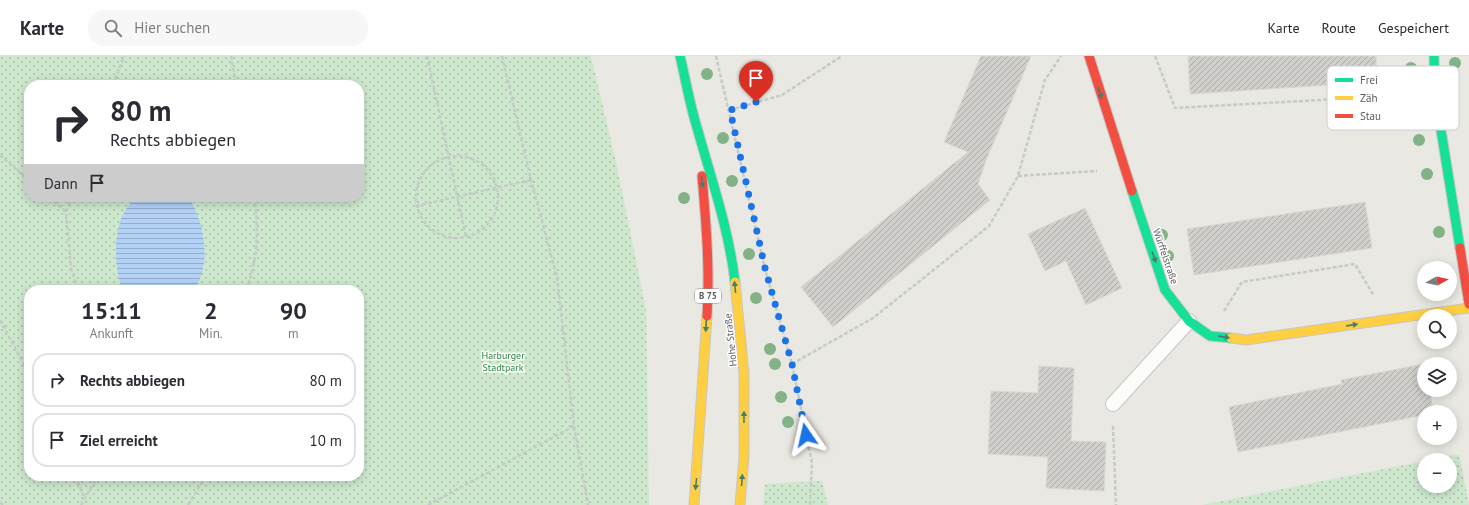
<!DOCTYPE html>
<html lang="de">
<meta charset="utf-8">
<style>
:root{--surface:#fff;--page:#f7f7f7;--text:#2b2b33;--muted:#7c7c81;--line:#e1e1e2}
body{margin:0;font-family:"PT Sans",sans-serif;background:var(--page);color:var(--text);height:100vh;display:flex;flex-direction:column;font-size:15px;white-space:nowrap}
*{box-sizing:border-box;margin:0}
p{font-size:13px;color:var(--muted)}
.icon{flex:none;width:22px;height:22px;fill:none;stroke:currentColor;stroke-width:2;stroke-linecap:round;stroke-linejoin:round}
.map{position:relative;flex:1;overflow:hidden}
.panel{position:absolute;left:24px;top:229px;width:340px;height:196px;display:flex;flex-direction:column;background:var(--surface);border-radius:16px;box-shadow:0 2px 10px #0003}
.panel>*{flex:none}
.banner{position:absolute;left:24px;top:24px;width:340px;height:122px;border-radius:16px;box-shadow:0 2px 10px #0003;background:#fff;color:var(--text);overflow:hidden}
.needle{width:26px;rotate:82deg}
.tools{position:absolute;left:1417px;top:205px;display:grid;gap:8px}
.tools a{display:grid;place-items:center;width:40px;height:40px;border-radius:50%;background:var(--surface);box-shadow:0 2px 10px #0003;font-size:20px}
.pin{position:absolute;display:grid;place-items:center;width:34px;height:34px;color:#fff;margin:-41px -17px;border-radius:50% 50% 50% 0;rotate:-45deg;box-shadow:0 0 4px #0007}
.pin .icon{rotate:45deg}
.me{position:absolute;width:44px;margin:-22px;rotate:349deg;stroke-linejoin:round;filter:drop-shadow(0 0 3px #0008)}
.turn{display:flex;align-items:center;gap:14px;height:84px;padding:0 20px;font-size:18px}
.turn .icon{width:52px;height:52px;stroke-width:2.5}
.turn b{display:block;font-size:28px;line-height:34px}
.then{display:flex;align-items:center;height:38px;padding:0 20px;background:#0003;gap:8px;font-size:15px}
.eta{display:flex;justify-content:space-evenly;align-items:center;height:68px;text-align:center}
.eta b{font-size:24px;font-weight:700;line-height:28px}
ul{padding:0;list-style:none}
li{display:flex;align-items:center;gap:12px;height:54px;margin:0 8px 6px;padding:0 12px;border:2px solid var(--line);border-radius:16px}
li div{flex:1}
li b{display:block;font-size:15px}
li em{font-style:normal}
header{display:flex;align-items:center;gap:24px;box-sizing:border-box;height:56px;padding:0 20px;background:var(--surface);border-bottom:1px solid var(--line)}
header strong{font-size:19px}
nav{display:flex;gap:22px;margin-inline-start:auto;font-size:14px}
.search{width:280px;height:36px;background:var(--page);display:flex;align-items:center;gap:10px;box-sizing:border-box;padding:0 14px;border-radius:16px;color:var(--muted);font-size:15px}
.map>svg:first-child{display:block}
</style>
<header>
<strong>Karte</strong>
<div class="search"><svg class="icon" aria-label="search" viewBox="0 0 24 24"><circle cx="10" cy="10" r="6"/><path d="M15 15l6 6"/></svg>Hier suchen</div>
<nav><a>Karte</a><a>Route</a><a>Gespeichert</a></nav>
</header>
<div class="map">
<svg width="1469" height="449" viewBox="0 0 1469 449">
<defs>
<pattern id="park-dots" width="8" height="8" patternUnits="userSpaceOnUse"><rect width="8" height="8" fill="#cee8ce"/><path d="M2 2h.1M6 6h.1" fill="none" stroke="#aabfab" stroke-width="1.8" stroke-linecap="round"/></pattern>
<pattern id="water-rules" width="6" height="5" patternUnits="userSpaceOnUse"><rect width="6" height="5" fill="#b3d2f6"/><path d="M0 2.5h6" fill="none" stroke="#94adcb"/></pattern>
<pattern id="building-hatch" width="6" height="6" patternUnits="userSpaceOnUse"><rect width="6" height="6" fill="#d0cfcb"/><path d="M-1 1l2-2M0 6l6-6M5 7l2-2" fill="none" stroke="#acaba8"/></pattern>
</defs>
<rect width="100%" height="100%" fill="#eae8e2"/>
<path fill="url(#park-dots)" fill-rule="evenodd" d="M0,0h591l25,106 30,148 3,195h-649zM29,29h330v112h-330zM29,234h330v186h-330z
M1459,398l10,51h-267l222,-44v25h26v-26h-19z
M822,425l6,24h-65l2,-21z"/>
<path fill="url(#water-rules)" d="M137,141h51c17,24 24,68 6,93h-72c-9,-28 -11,-73 15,-93z"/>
<path fill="url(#building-hatch)" stroke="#d9d7d1" d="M981,0h50l-45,104 -8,24 12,16 -157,127 -32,-40 167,-135 -24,-10z
M1188,0h188l1,26 -187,12z
M1365,146l7,46 -178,27 -7,-46z
M1085,152l37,80 -36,17 -20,-44 -21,10 -17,-37z
M1424,308v26h6l3,22h-9v3l-186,37 -9,-45 113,-23 -1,-4z
M1039,310l35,2 -3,73 35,1 -2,49 -58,-3 2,-31 -60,-3 3,-63 47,2z"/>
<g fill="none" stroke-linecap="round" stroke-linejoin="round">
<g stroke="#c7c7c6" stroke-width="16">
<path id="lane" d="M1113,348l76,-83"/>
</g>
<g stroke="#c7c6c6" stroke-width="11">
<path id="fast" d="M680,0c6,25 10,50 18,75 14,50 31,99 37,151
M1434,0l1,37 25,155
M1132,135l33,99 24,31 21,15 21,2"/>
</g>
<g stroke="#c7c6c6" stroke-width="11">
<path id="slow" d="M735,226l9,91v83l-4,49
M1231,282l15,2 223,-32
M694,449l13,-189"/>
</g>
<g stroke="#c7c6c6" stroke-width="11">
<path id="jam" d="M1089,0l43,135
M702,120c4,46 8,93 5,140
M1460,192l9,56"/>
</g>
<path stroke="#c5ccc8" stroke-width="2.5" stroke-dasharray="4 2" stroke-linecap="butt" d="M231,0l5,29
M427,0l39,181
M502,0l29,124 26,97 17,149 14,79
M716,0l49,213 27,95 20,99 -2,42
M1155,0l20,52 235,-13
M113,29l11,-29
M730,54l52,-15 60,-39
M0,99l29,26
M416 141a41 41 0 1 1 82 0a41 41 0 1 1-82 0Z
M1018,120l79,-5
M49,141l17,15
M72,141l-6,15 5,56 7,22
M416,150l115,-26
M246,234c12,-30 13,-62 8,-93
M1224,255l18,-29 113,-18 19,32
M0,264l29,54
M792,308l81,-46 116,-92 29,-50 27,-96 16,-24
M1113,370l3,79
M75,420l10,23
M0,446l3,3
M81,449l17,-29
M188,449l18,-29
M428,449l146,-79"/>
<use href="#lane" stroke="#fcfcfb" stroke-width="14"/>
<use href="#fast" stroke="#16e098" stroke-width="9"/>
<use href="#slow" stroke="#ffcf43" stroke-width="9"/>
<use href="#jam" stroke="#f24e42" stroke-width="9"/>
</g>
<g fill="#82b286">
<circle cx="1455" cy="7" r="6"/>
<circle cx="1411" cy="12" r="6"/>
<circle cx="707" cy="18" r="6"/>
<circle cx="723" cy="82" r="6"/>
<circle cx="1419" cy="84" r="6"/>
<circle cx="1427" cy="118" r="6"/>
<circle cx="732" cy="125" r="6"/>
<circle cx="684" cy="142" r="6"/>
<circle cx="1439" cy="176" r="6"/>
<circle cx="1162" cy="179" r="6"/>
<circle cx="749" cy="198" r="6"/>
<circle cx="1168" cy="200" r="6"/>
<circle cx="756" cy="242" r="6"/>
<circle cx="770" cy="293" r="6"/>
<circle cx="775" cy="308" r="6"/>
<circle cx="781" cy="341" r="6"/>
<circle cx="788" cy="366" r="6"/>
</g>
<defs><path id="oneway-solid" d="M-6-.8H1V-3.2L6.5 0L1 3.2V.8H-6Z"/></defs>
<g fill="#487c6f">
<use href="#oneway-solid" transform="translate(1100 37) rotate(73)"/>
<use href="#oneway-solid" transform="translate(702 126) rotate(85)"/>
<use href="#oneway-solid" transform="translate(1154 201) rotate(71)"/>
<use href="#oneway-solid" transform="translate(735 231) rotate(-96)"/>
<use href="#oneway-solid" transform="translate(1352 269) rotate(-8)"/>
<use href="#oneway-solid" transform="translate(706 270) rotate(93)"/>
<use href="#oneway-solid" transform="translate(1224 281) rotate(8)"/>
<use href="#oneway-solid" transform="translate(744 361) rotate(-90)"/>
<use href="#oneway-solid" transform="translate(742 424) rotate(-86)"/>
<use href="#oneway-solid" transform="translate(696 428) rotate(96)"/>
</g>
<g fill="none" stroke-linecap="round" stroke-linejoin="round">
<path stroke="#1a73e8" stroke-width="7" stroke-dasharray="0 12.6" d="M756,46l-26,8 35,158 27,96 14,71"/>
</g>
<g text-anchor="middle" stroke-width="3" stroke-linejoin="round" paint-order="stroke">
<rect fill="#fff" stroke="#8a8c90" stroke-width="1" x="695" y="233" width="26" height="14" rx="3"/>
<g font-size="9" font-weight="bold" fill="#585b61">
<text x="708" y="243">B 75</text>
</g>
<g font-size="10" fill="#585b61" stroke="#fff">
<text transform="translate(1166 200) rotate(71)" y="4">Würffelstraße</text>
<text transform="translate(730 284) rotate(-96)" y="4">Hohe Straße</text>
</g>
<g font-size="10" fill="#2c853a" stroke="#fff">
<text x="503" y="303">Harburger<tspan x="503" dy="12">Stadtpark</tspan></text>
</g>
</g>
<rect x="1327" y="10" width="132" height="64" rx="6" fill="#fff" stroke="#cdced0" stroke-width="1"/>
<rect x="1335" y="22" width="18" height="4" fill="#16e098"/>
<rect x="1335" y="40" width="18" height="4" fill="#ffcf43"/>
<rect x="1335" y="58" width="18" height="4" fill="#f24e42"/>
<g font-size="11" fill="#585b61">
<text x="1360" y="28">Frei</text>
<text x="1360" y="46">Zäh</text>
<text x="1360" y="64">Stau</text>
</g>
</svg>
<div class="tools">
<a><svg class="needle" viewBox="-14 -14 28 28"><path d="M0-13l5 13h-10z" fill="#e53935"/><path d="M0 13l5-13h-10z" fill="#7c7c81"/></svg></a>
<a><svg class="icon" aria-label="search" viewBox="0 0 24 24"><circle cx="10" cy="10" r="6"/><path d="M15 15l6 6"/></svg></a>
<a><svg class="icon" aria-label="layers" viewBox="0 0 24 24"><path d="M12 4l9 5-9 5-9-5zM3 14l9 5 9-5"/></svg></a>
<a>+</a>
<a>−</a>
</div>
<div class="pin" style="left:756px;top:46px;background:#d93025"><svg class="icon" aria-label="arrive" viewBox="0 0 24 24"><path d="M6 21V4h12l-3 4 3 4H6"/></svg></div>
<svg class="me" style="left:806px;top:379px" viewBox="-20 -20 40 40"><path d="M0-17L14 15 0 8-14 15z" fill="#1a73e8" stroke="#fff" stroke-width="4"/></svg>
<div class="banner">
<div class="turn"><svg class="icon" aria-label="right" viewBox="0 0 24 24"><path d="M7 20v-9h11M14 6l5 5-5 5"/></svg><div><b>80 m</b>Rechts abbiegen</div></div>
<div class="then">Dann<svg class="icon" aria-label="arrive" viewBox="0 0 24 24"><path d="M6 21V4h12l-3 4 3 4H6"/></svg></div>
</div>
<section class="panel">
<div class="eta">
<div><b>15:11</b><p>Ankunft</p></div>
<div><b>2</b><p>Min.</p></div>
<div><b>90</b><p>m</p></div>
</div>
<ul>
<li><svg class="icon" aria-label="right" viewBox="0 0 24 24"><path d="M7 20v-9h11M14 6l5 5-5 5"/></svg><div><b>Rechts abbiegen</b></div><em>80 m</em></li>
<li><svg class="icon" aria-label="arrive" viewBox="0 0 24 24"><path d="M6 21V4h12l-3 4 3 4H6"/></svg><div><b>Ziel erreicht</b></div><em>10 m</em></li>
</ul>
</section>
</div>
